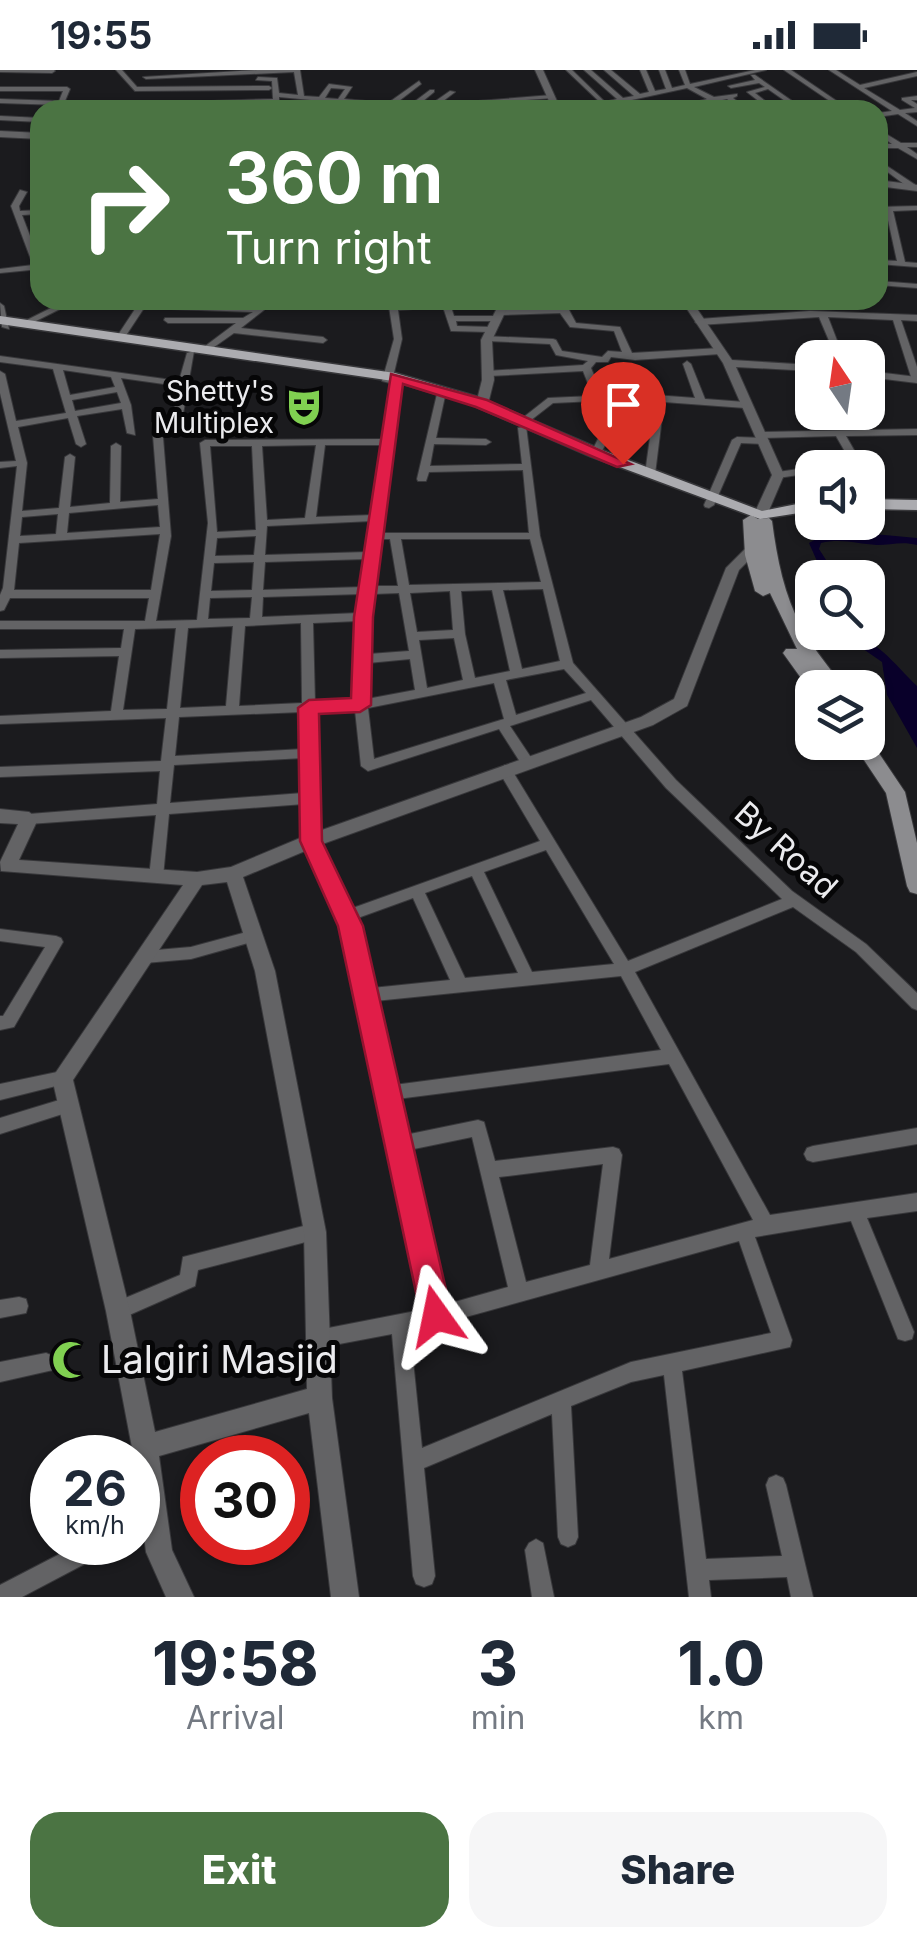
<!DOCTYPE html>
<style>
:root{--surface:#fff;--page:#f6f6f7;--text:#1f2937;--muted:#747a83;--accent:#4b7443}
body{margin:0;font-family:Inter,sans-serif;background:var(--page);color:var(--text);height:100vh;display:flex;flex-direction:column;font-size:38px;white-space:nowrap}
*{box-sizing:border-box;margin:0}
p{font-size:32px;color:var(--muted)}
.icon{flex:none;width:55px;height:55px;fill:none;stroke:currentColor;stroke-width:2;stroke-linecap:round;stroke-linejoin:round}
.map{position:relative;height:1527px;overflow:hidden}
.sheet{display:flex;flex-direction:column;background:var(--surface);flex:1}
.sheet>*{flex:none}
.banner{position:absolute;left:30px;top:30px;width:858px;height:210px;border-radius:30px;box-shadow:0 2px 8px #0004;background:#4b7443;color:#fff;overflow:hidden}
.needle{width:65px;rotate:347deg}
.tools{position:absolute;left:795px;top:270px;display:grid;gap:20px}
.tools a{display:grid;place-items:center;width:90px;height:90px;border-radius:20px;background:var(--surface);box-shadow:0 2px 8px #0004;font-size:50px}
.speed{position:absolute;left:30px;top:1365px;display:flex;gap:20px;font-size:50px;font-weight:700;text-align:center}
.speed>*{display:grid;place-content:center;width:130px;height:130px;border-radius:50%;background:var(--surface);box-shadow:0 2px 8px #0004;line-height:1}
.speed small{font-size:25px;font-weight:400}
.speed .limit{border:15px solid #d22;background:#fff;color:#111}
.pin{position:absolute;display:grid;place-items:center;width:85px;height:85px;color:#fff;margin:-102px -42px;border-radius:50% 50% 50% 0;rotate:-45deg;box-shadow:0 0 10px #0007}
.pin .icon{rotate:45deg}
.me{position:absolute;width:110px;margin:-55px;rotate:348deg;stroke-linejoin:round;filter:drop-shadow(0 0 8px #0008)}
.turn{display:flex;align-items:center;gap:35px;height:210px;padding:0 30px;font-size:45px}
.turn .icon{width:130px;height:130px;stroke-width:2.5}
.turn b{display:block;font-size:70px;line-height:85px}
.eta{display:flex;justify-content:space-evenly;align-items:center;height:170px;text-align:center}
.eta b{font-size:60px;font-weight:800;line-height:70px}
.button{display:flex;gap:20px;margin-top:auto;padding:20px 30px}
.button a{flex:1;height:115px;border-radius:30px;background:var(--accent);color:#fff;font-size:40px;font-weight:800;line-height:115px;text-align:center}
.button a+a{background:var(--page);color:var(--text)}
.status{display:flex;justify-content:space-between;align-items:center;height:70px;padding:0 50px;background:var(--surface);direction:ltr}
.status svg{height:28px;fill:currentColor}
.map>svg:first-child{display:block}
</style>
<div class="status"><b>19:55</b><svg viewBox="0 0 49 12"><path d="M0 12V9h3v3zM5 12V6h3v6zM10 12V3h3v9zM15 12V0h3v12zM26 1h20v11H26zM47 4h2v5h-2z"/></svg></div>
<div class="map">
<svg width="917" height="1527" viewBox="0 0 917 1527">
<rect width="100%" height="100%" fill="#1b1b1e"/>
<path fill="#09002a" d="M863,463l54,5v7c-15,-4 -26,0 -40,0 -20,-1 -35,-7 -56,-2l-2,6 18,28h-13l-15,-34 11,-6z
M840,563c32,-1 55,32 77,53v62l-30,-53 -5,-33z"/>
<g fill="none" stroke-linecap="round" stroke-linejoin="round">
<g stroke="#38383b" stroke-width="2">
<path id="minor" d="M0,0h54l1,1 -3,2 -52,-1z
M116,0h6l15,17 132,-1 3,2 -3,2 -134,1z
M258,0h42l4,26 15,1 10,-13 23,3 -8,12 44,4 31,-22 2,3 -26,20 15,1 20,-15h4v2l-17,14 10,1 23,-16 5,1 -21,16 8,2h-24l-139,-13v13h-6v-7l-122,4 -3,-2 3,-2 122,-4 -1,-18 -16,-1 2,-3 19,1 2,15 19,2 -4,-23 -148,7 -3,-2zM331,18l14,1 -7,10 -13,-1z
M566,0h6l33,32 12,-3 -33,-29h7l32,28 11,-2 -30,-26h7l29,24 9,-2 -9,-22h6l9,21 11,-2 -7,-19h6l7,18 13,-3 -6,-15h6l5,14 65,-14h11l-72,17 20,10 23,-3v2l-4,2 15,12h-7l-14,-11 -50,11h-11l41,-11 -20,-11 -83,18z
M784,0h7l59,40h-7z
M829,0h7l24,15 57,-13v4l-53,12 36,22 15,-2 -13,-8v-2l15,-2v4h-6l6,4v8l-12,1 12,8v5l-19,-12 -20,3v-4l14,-2z
M751,5h4l50,35h-7l-30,-21 -13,4 22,17h-7l-23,-18 18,-5 -6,-4 -28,5 -3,-2 27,-6z
M0,17h67l3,2 -5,12 3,2 -4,5 -4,-3 -60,-2v-4l59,2 4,-10h-63z
M552,25l2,3 -73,5 -3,-2z
M0,46l40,2v4l-40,-2z
M878,59l23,14h16v4h-10l10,7v5l-19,-11h-20v-4h14l-14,-10z
M878,90l39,26v4h-5l-34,-25z
M20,120l7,2 -8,14 1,5 20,-1v4l-18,1 18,47v7l-40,4v-4l33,-4 -22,-59z
M917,136v4l-24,1 12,51 12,1v4l-39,-3v-4l19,1 -11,-50h-8v-4z
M878,211l39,3v4l-39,-3z
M67,230h11l-54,27 -7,-2z
M141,230h8l-2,3 88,1 1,-4h8l-1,5 21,5 -23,18 82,9 4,3 -4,3 -89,-10 -27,19 -4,-3 1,-2 32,-24h-68l-4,-3 1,-2h78l10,-6 -109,-4 -21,32h-6l-1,-2z
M388,230h8l1,5 37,-2v-3h8l1,2 51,-2 15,2 -4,3 -54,2 3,9h45l1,2 -4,3h-40l1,5 35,1v4l-3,1 -38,-1 -8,-24 -45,3 4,29 -9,38 4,-3 5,3 -21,156h148l-6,-63 -94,2 -3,9h-8l-1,-2 20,-85 8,2 -9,42 50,1 5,3 -5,3 -52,-1 -4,22 92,-2 -4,-36 8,-2 14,110 33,127 103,117 116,111 74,53 51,49v17l-5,-2 -56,-56 -63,-45 -158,65 135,243 147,-22v18l-50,7 47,114 -2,7 -7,2 -7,-2 -47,-118 -96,16 37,103 -2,7 -108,24 24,188 76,-3 -16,-71 3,-7 7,-3 7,3 3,7 27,112h-22l-4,-20 -78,3 2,17h-22l-25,-222 -33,7 -60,24 7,131 -3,7 -7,3 -7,-3 -3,-7 -6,-123 -128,54 11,108 -3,8 -8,3 -8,-3 -3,-8 -21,-242 -74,14 -7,-2 -2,-7 2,-7 7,-2 108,-21 -83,-384 -39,-84v-37l-135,10 -6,63 -2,4h-10l-2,-4 7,-62 -127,9 -7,-5 7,-5 128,-10 3,-33 -160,6v-10l161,-6 5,-43 -166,6v-8l111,-5 8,-55 -119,2v-8l121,-2 3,-19h-124v-8h145l4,-23h-139l-6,12 -4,1v-16l3,-7 14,-122 -17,2v-6l16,-1 -16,-68v-22l5,3 11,47 50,-8 -13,-44 -53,-7v-6l179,25 8,-28 7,-2 -12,69 -20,5 9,111 -15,85 41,-1 11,-97 -8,-80 5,-3 179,-1 8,-61 -2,5 -8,-2 12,-42zM63,300l48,7 4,10 -45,8zM121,308l57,8 -5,32 -21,5 6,76 -38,3 1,-56 -5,-3 -5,3 -1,57 -40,4 5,-50 -5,-3 -5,3 -6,51 -37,3 5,-48 -9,-36 50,-9 8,26 5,3 5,-3 -9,-28 45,-7 5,24 8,2 -4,-30zM117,322l4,11 -46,8 -3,-11zM316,375l-11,73 -38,2 -5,-74zM325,375h58l-10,70 -57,2zM210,376h42l4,84 -39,2zM158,435l2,22 -93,6 2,-20zM58,444l-2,20 -36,2 2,-19zM372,451l-4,31 -103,3 2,-29zM160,464l-9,56h-137l5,-47zM256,466l-2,19 -39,1 2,-18zM380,469h10l8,47h-24zM401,469h129l11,43 -132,3zM367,489l-4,28 -100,3 2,-28zM254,492l-2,28 -41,1 3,-28zM543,519l17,72 -38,8 -19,-79zM492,520l18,81 -35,7 -10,-44 -4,-43zM450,521l3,39 -36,2 -7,-39zM399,523l10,58 -40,3 4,-60zM362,524l-3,19 -97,4 1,-20zM252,527l-2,21 -42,1 2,-21zM358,551l-3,80 -40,2 -2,-80zM301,553l1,80 -63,3 6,-80zM233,556l-7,80 -46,2 8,-80zM176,558l-9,81 -44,1 12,-81zM454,568l9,42 -36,8 -8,-48zM410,589l5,31 -48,9 1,-36zM564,599l22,24 -70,22 -10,-35zM494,613l10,36 -130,40 -6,-51zM591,630l75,88 116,111 -154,62 -118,-194 -5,-2 -7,5 42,71 -190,68 -32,-68 -3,-130 40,-1 6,56 7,5 131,-42 23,36 5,2 7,-5 -24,-36zM302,642l1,37 -128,7 4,-39zM303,688v35l-133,10 4,-38zM546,780l68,114 -82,8 -48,-100zM472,806l46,97 -53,5 -40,-85zM413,828l37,82 -78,8 -17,-69zM621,906l40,74 -267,35 -19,-84zM669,994l84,156 -144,39 13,-104 -3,-6 -6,-2 -118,14 -11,-39 -6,-2 -73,15 -8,-36zM472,1067l36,150 -64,18 -35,-155zM603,1094l-13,101 -64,17 -27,-105zM739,1171l32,92 -140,29 -209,86 -12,-117 27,-6z
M552,230h8l9,10 7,13 44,4 12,26 88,-5 4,3 -4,3 -85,6 -24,-3 -3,5h-12l-5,6 11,27 39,-1 54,4 -12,-34 4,-3 4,3 14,35 40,3 5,3 -5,3 -81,-6 -9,72 -5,3 -5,-3 10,-73h-50l10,24 -14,28 -5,3 -5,-3 14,-28 -10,-24 -42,2 -27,21h-6v-4l28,-22 45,-2 -10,-25 -94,5 -3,-1v-4l97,-6 5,-4 -32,-6 -6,-11 -63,-3 -4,-3 1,-2 69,3 3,1 6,11 40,6 6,-6 14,1 -8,-21 -44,-4 -10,-14 -60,2 -4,-3 4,-3 57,-1z
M0,233l4,3 5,23 -7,-2z
M810,241l107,4v6l-16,-1 16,47v16l-5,-3 -19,-60 -65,-3 10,26 -4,3 -4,-3 -11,-26 -120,8 -4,-3 4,-3z
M917,359v6l-71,1 16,28 -8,4h-25l22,-6 -15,-26 -74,2 -5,-3 5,-3z
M737,367l27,1 5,3 -5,3 -23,-1 -27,62 -5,3 -4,-1 -1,-2 28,-65z
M812,397l2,1 -2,5 -34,5 -5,-3 5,-3z
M0,859l56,7 5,2 2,4 -49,85 -14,3v-14h3l42,-69 -45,-6z
M254,860l5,2 2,4 -2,4 -68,19 -46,4 -5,-1 -3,-5 3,-5 5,-1 46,-4z
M62,1001l6,2 2,5 -2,5 -68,17v-16z
M69,1027l6,3 2,5 -2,5 -75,24v-16z
M917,1058v16l-104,18 -6,-2 -3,-6 3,-6 6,-2z
M315,1153l6,3 3,6 -3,6 -123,32 -3,16 -77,34 -7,-2 -2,-7 2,-7 69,-29 3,-18z
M19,1227l7,2 2,7 -2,7 -26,5v-18z
M46,1283l7,3 3,7 -3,7 -53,12v-20z
M536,1469l7,4 11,54h-22l-7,-47 4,-7z
M83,1472h33l-3,7 -91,48h-22v-12z"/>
</g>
<g stroke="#38383b" stroke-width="2">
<path id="tertiary" d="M535,0h8l18,40h-8z
M0,61l40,2v6l-40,-2z
M878,110l39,5v6l-39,-5z
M501,230h10l-19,40 2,40 -6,24 -6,4 -6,-4 6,-24 -1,-40z
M681,230h10l41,60 80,5v6l-76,-4 48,108 -17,40h-10l-2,-3 17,-37 -49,-112z
M868,301l49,6v6l-49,-6z
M752,476l7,4 -20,20 -52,136 -34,19 -336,121 -74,31 32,94 51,261 6,166 27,199h-28l-22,-184 -150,43 13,94 22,47h-28l-20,-45 -8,-64v-30h-4l-28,-147 -54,-233 131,-193 -182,-14 -1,-9 18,-38 -18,-1v-14l29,3 9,7 -19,41 178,12 34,-5 74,-31 336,-119 33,-18 52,-131 21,-21zM227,812l28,89 49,261 3,157 -152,43 -25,-121 -57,-231 129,-195z"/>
</g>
<g stroke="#38383b" stroke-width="2">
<path id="secondary" d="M751,445l7,4 11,-1 3,3c5,38 12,74 30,107 12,22 28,40 42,60h-32l-1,4 -28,-39 3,-4h11l-27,-56 -7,3 -8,-5 -10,-36 -2,-35z
M868,667l37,55 12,51v51l-7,-2 -3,-6 -21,-93 -34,-51h16z"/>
</g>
<g stroke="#38383b" stroke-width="3">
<path id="primary" d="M0,246l395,57 83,24 124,53 160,61 50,-10v10l-52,8 -170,-63 -122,-53 -75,-22 -393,-57z
M868,429l49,1v10l-49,-1z"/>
</g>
<use href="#minor" fill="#636365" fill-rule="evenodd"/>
<use href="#tertiary" fill="#636365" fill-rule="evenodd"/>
<use href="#secondary" fill="#8c8c8f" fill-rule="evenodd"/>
<use href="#primary" fill="#acacb0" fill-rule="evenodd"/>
</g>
<path fill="#e11d48" stroke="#92132f" stroke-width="2.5" d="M391,304l96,26 144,64 -14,3 -141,-60 -73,-23 -30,233 -2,88 -11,7 -41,2 3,127 41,85 89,390 -5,11 -11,5 -10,-5 -5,-11 -83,-390 -38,-85 -2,-133 11,-8 42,-2 3,-81z"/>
<defs>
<g id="theatre-bare" transform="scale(3)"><path d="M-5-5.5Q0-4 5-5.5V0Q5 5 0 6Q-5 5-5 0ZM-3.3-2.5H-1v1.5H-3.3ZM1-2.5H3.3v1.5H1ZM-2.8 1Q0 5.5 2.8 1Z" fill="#80d051" stroke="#060607" stroke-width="2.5" paint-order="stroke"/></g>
<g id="mosque-bare" transform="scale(3)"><path d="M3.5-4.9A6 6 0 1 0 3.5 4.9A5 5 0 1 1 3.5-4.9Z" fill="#80d051" stroke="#060607" stroke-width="2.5" paint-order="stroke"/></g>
</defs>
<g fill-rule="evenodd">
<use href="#theatre-bare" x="304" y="337"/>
<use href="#mosque-bare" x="71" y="1290"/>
</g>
<g text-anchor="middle" stroke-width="10" stroke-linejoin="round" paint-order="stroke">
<g font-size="28" fill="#ebebee" stroke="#060607" text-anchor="end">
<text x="274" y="331">Shetty's<tspan x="274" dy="32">Multiplex</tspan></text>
</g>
<g font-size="32" fill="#ebebee" stroke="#060607">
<text transform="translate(786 780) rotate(42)" y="11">By Road</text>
</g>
<g font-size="38" fill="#ebebee" stroke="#060607" text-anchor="start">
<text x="101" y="1303">Lalgiri Masjid</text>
</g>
</g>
</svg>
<div class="tools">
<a><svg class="needle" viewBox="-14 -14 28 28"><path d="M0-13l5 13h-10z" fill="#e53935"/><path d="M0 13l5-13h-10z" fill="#747a83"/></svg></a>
<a><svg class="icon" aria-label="sound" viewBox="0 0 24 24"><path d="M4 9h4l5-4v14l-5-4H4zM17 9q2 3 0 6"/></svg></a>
<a><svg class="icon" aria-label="search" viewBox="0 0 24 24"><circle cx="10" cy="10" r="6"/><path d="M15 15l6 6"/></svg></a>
<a><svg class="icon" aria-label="layers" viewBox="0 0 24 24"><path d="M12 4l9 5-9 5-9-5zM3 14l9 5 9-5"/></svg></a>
</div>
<div class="speed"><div>26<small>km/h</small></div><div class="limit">30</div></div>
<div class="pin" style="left:623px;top:394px;background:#d93025"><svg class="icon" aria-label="arrive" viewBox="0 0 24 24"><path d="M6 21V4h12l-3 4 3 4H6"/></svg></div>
<svg class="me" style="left:436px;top:1246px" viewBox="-20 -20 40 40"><path d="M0-17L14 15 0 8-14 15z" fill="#e11d48" stroke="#fff" stroke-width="4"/></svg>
<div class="banner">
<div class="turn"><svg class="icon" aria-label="right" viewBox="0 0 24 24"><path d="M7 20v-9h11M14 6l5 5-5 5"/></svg><div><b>360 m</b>Turn right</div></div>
</div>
</div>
<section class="sheet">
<div class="eta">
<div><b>19:58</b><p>Arrival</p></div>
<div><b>3</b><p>min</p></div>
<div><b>1.0</b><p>km</p></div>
</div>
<div class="button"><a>Exit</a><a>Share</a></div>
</section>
